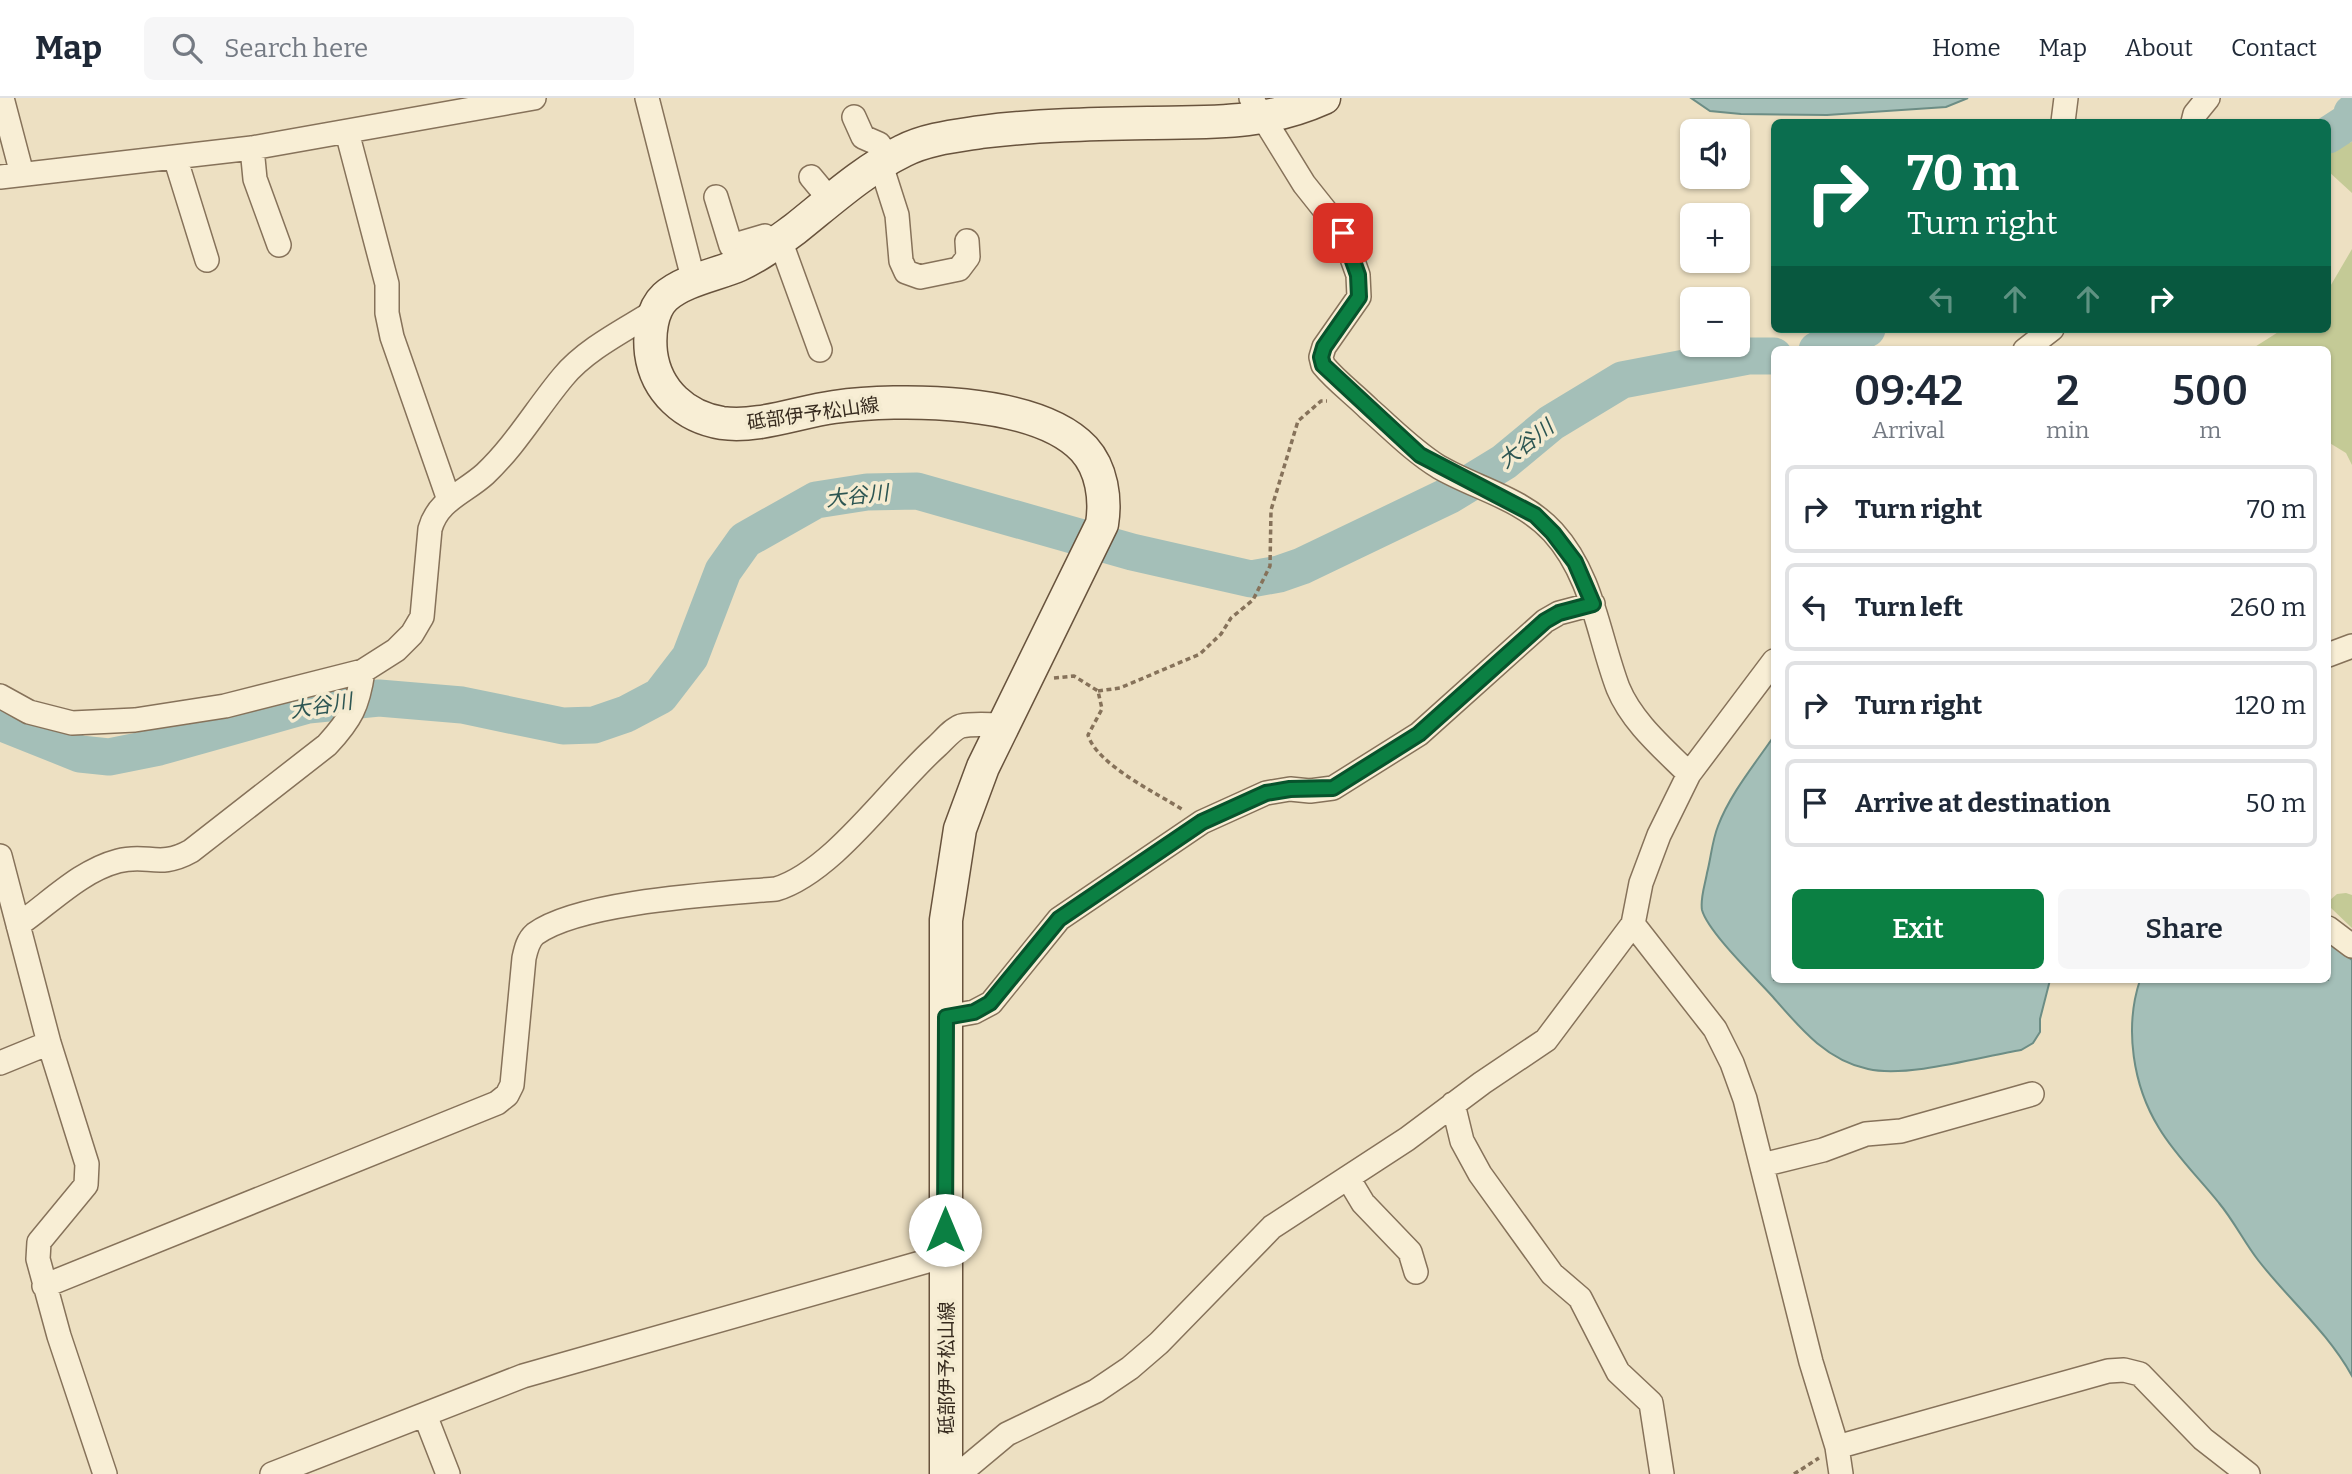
<!DOCTYPE html>
<meta charset="utf-8">
<style>
:root{--surface:#fff;--page:#f6f6f7;--text:#1f2937;--muted:#747a83;--line:#e0e1e3;--accent:#0b8043}
body{margin:0;font-family:Bitter,"Noto Sans JP",serif;background:var(--page);color:var(--text);height:100vh;display:flex;flex-direction:column;font-size:26px;white-space:nowrap}
*{box-sizing:border-box;margin:0}
p{font-size:23px;color:var(--muted)}
.icon{flex:none;width:38px;height:38px;fill:none;stroke:currentColor;stroke-width:2;stroke-linecap:round;stroke-linejoin:round}
.map{position:relative;flex:1;overflow:hidden}
.side{position:absolute;left:1771px;top:248px;width:560px;height:637px;display:flex;flex-direction:column;background:var(--surface);border-radius:10px;box-shadow:0 2px 5px #0004}
.side>*{flex:none}
.banner{position:absolute;left:1771px;top:21px;width:560px;height:214px;border-radius:10px;box-shadow:0 2px 5px #0004;background:#0b6e4f;color:#fff;overflow:hidden}
.buttons{position:absolute;left:1680px;top:21px;display:grid;gap:14px}
.buttons a{display:grid;place-items:center;width:70px;height:70px;border-radius:10px;background:var(--surface);box-shadow:0 2px 5px #0004;font-size:35px}
.pin{position:absolute;display:grid;place-items:center;width:60px;height:60px;color:#fff;margin:-30px;border-radius:14px;box-shadow:0 4px 10px #0006}
.me{position:absolute;width:77px;margin:-38px;rotate:0deg;stroke-linejoin:round;filter:drop-shadow(0 0 5px #0008)}
.turn{display:flex;align-items:center;gap:24px;height:147px;padding:0 21px;font-size:32px}
.turn .icon{width:91px;height:91px;stroke-width:2.5}
.turn b{display:block;font-size:49px;line-height:60px}
.lanes{display:flex;align-items:center;height:66px;padding:0 21px;background:#0003;justify-content:center;gap:35px;direction:ltr}
.lanes .off{opacity:.35}
.eta{display:flex;justify-content:space-evenly;align-items:center;height:119px;text-align:center}
.eta b{font-size:42px;font-weight:600;line-height:49px}
.action{display:flex;gap:14px;margin-top:auto;padding:14px 21px}
.action a{flex:1;height:80px;border-radius:10px;background:var(--accent);color:#fff;font-size:28px;font-weight:600;line-height:80px;text-align:center}
.action a+a{background:var(--page);color:var(--text)}
ul{padding:0;list-style:none}
li{display:flex;align-items:center;gap:21px;height:88px;margin:0 14px 10px;padding:0 7px;border:4px solid var(--line);border-radius:10px}
li div{flex:1}
li b{display:block;font-size:26px}
li em{font-style:normal}
header{display:flex;align-items:center;gap:42px;box-sizing:border-box;height:98px;padding:0 35px;background:var(--surface);border-bottom:2px solid var(--line)}
header strong{font-size:33px}
nav{display:flex;gap:38px;margin-inline-start:auto;font-size:24px}
.search{width:490px;height:63px;background:var(--page);display:flex;align-items:center;gap:18px;box-sizing:border-box;padding:0 24px;border-radius:10px;color:var(--muted);font-size:26px}
.map>svg:first-child{display:block}
</style>
<header>
<strong>Map</strong>
<div class="search"><svg class="icon" aria-label="search" viewBox="0 0 24 24"><circle cx="10" cy="10" r="6"/><path d="M15 15l6 6"/></svg>Search here</div>
<nav><a>Home</a><a>Map</a><a>About</a><a>Contact</a></nav>
</header>
<div class="map">
<svg width="2352" height="1376" viewBox="0 0 2352 1376">
<rect width="100%" height="100%" fill="#ede0c2"/>
<path fill="#c4ca96" d="M2352,44v51l-24,-22v-23z
M2352,151v216l-6,-12 -18,-11v-92h-78l33,-21h45v-39z
M2346,795l6,2v33l-21,-20 -1,-8 7,-6z"/>
<path fill="#a4bfb8" stroke="#6c8d85" stroke-width="2" d="M1691,0h277l-22,9 -119,8 -86,-1 -31,-3z
M1774,638v244h276l-10,39v13l-7,11 -12,7c-41,7 -114,28 -153,19 -42,-9 -68,-41 -95,-72 -17,-19 -65,-65 -71,-87 -2,-12 3,-25 5,-37 4,-15 5,-32 11,-47 12,-32 37,-62 56,-90z
M2328,844l24,18v416c-25,-45 -63,-76 -94,-116 -14,-18 -24,-39 -39,-57 -19,-24 -44,-48 -60,-75 -26,-42 -35,-100 -19,-148h188z"/>
<g fill="none" stroke-linecap="round" stroke-linejoin="round">
<path stroke="#a4bfb8" stroke-width="37" d="M2328,37l23,-15 1,-7
M1817,252l50,-21
M0,624l80,32 29,3 50,-10 149,-42 71,-7 83,7 101,21 31,-1 32,-11 34,-18 30,-39 33,-86 22,-31 71,-40 51,-8 50,-1 215,61 119,27 28,-5 23,-8 148,-71 54,-33 47,-39 71,-43 126,-24h26"/>
<g stroke="#86725a" stroke-width="26">
<path id="minor" d="M2,0l20,76
M647,0l47,184
M1251,0l53,86 39,49 15,42 1,22 -35,50 -3,10 2,8c13,16 31,29 46,44 23,20 44,42 70,58 38,22 83,31 114,65 40,44 45,103 65,156 14,34 45,60 71,86
M854,19l9,20 16,7 11,15
M2063,24l3,-24
M2193,24l2,-8 13,-16
M347,34l40,152v29l5,24 57,163
M252,50l3,31 24,66
M175,59l32,103
M881,67l16,50 4,46 5,11 14,5 39,-8 9,-12 -1,-16
M0,79l252,-29 282,-50
M811,79l20,24
M716,99l15,49 34,-10 6,10
M780,142l40,110
M2025,252l27,-21
M2328,557l24,-9
M0,598l29,16 43,11 63,-3 90,-14 138,-35 33,-21 16,-16 10,-17 8,-88c8,-29 34,-36 55,-55 30,-28 52,-66 78,-97 23,-28 62,-47 92,-66
M0,758l49,187 38,121 -1,21 -47,57 -1,17 21,77 46,138
M1633,826l82,105 17,34 13,36 66,263 26,85 4,27
M18,827c32,-22 62,-54 100,-64 30,-8 41,8 73,-10l136,-106c24,-26 31,-39 36,-74
M2328,830l24,18
M946,919l28,-5 17,-9 68,-84 143,-97 64,-29 24,-4 20,2 23,-3 86,-54 126,-113 14,-8 34,-9
M0,965l49,-20
M1453,1006l9,37 18,33 72,100 28,24 38,74 33,31 11,71
M1762,1067l61,-15 43,-16 35,-3 131,-37
M1348,1080l15,25 47,49 6,20
M44,1188l453,-183 10,-8 5,-10 12,-127c2,-9 4,-18 11,-24 45,-33 183,-40 241,-45 57,-17 115,-102 160,-142 7,-6 16,-18 25,-21 12,-3 30,-1 43,-1
M425,1317l23,59
M1837,1349l271,-76 16,-1 16,4 63,65 45,35
M272,1376l251,-98 422,-120
M959,1376l48,-40 89,-43 34,-23 29,-25 113,-116 135,-88 75,-56 64,-43 87,-116 8,-41 18,-48 30,-61 85,-113"/>
</g>
<g stroke="#68533d" stroke-width="35">
<path id="secondary" d="M946,1376v-554l14,-91 23,-62 119,-243c4,-25 0,-55 -18,-75 -48,-51 -185,-51 -250,-42 -36,5 -76,21 -112,16 -37,-6 -66,-32 -71,-70 -2,-18 0,-43 14,-56 19,-17 51,-22 74,-32 20,-9 38,-23 56,-36 34,-27 69,-59 108,-78 23,-12 52,-15 78,-19 55,-7 111,-8 167,-9 64,-1 116,2 176,-25"/>
</g>
<path stroke="#86725a" stroke-width="3.5" stroke-dasharray="5 3.5" stroke-linecap="butt" d="M1054,580l20,-2 24,15 4,18 -14,26c9,30 69,58 95,75
M1098,593l22,-3 80,-34 21,-20 10,-16 22,-18 17,-34 1,-56 27,-89 23,-20h6
M1794,1376l25,-16"/>
<use href="#minor" stroke="#f8eed5" stroke-width="23"/>
<use href="#secondary" stroke="#f8eed5" stroke-width="32"/>
</g>
<g fill="none" stroke-linecap="round" stroke-linejoin="round">
<g stroke="#07532c" stroke-width="18">
<path id="route" d="M945,1132l1,-213 28,-5 16,-9 69,-84 143,-97 64,-29 24,-4 43,-1 86,-54 126,-113 14,-8 34,-9 -18,-42 -22,-29 -18,-18 -115,-60 -97,-90 -2,-8 3,-10 35,-50 -1,-22 -15,-42"/>
</g>
<use href="#route" stroke="#0b8043" stroke-width="12"/>
</g>
<g text-anchor="middle" stroke-width="7" stroke-linejoin="round" paint-order="stroke">
<g font-size="19" fill="#362a1e" stroke="#f4ebd1">
<text transform="translate(813 315) rotate(-8)" y="7">砥部伊予松山線</text>
<text transform="translate(946 1270) rotate(-90)" y="7">砥部伊予松山線</text>
</g>
<g font-size="21" font-style="italic" fill="#2d5653" stroke="#f4ebd1">
<text transform="translate(1526 346) rotate(-38)" y="7">大谷川</text>
<text transform="translate(857 398) rotate(-6)" y="7">大谷川</text>
<text transform="translate(321 608) rotate(-9)" y="7">大谷川</text>
</g>
</g>
</svg>
<div class="buttons">
<a><svg class="icon" aria-label="sound" viewBox="0 0 24 24"><path d="M4 9h4l5-4v14l-5-4H4zM17 9q2 3 0 6"/></svg></a>
<a>+</a>
<a>−</a>
</div>
<div class="pin" style="left:1343px;top:135px;background:#d93025"><svg class="icon" aria-label="arrive" viewBox="0 0 24 24"><path d="M6 21V4h12l-3 4 3 4H6"/></svg></div>
<svg class="me" style="left:945px;top:1132px" viewBox="-20 -20 40 40"><circle r="19" fill="#fff"/><path d="M0-13L10 11 0 6-10 11z" fill="#0b8043"/></svg>
<div class="banner">
<div class="turn"><svg class="icon" aria-label="right" viewBox="0 0 24 24"><path d="M7 20v-9h11M14 6l5 5-5 5"/></svg><div><b>70 m</b>Turn right</div></div>
<div class="lanes"><svg class="icon off" aria-label="left" viewBox="0 0 24 24"><path d="M17 20v-9H6M10 6l-5 5 5 5"/></svg><svg class="icon off" aria-label="ahead" viewBox="0 0 24 24"><path d="M12 20V5M6 11l6-6 6 6"/></svg><svg class="icon off" aria-label="ahead" viewBox="0 0 24 24"><path d="M12 20V5M6 11l6-6 6 6"/></svg><svg class="icon" aria-label="right" viewBox="0 0 24 24"><path d="M7 20v-9h11M14 6l5 5-5 5"/></svg></div>
</div>
<section class="side">
<div class="eta">
<div><b>09:42</b><p>Arrival</p></div>
<div><b>2</b><p>min</p></div>
<div><b>500</b><p>m</p></div>
</div>
<ul>
<li><svg class="icon" aria-label="right" viewBox="0 0 24 24"><path d="M7 20v-9h11M14 6l5 5-5 5"/></svg><div><b>Turn right</b></div><em>70 m</em></li>
<li><svg class="icon" aria-label="left" viewBox="0 0 24 24"><path d="M17 20v-9H6M10 6l-5 5 5 5"/></svg><div><b>Turn left</b></div><em>260 m</em></li>
<li><svg class="icon" aria-label="right" viewBox="0 0 24 24"><path d="M7 20v-9h11M14 6l5 5-5 5"/></svg><div><b>Turn right</b></div><em>120 m</em></li>
<li><svg class="icon" aria-label="arrive" viewBox="0 0 24 24"><path d="M6 21V4h12l-3 4 3 4H6"/></svg><div><b>Arrive at destination</b></div><em>50 m</em></li>
</ul>
<div class="action"><a>Exit</a><a>Share</a></div>
</section>
</div>
